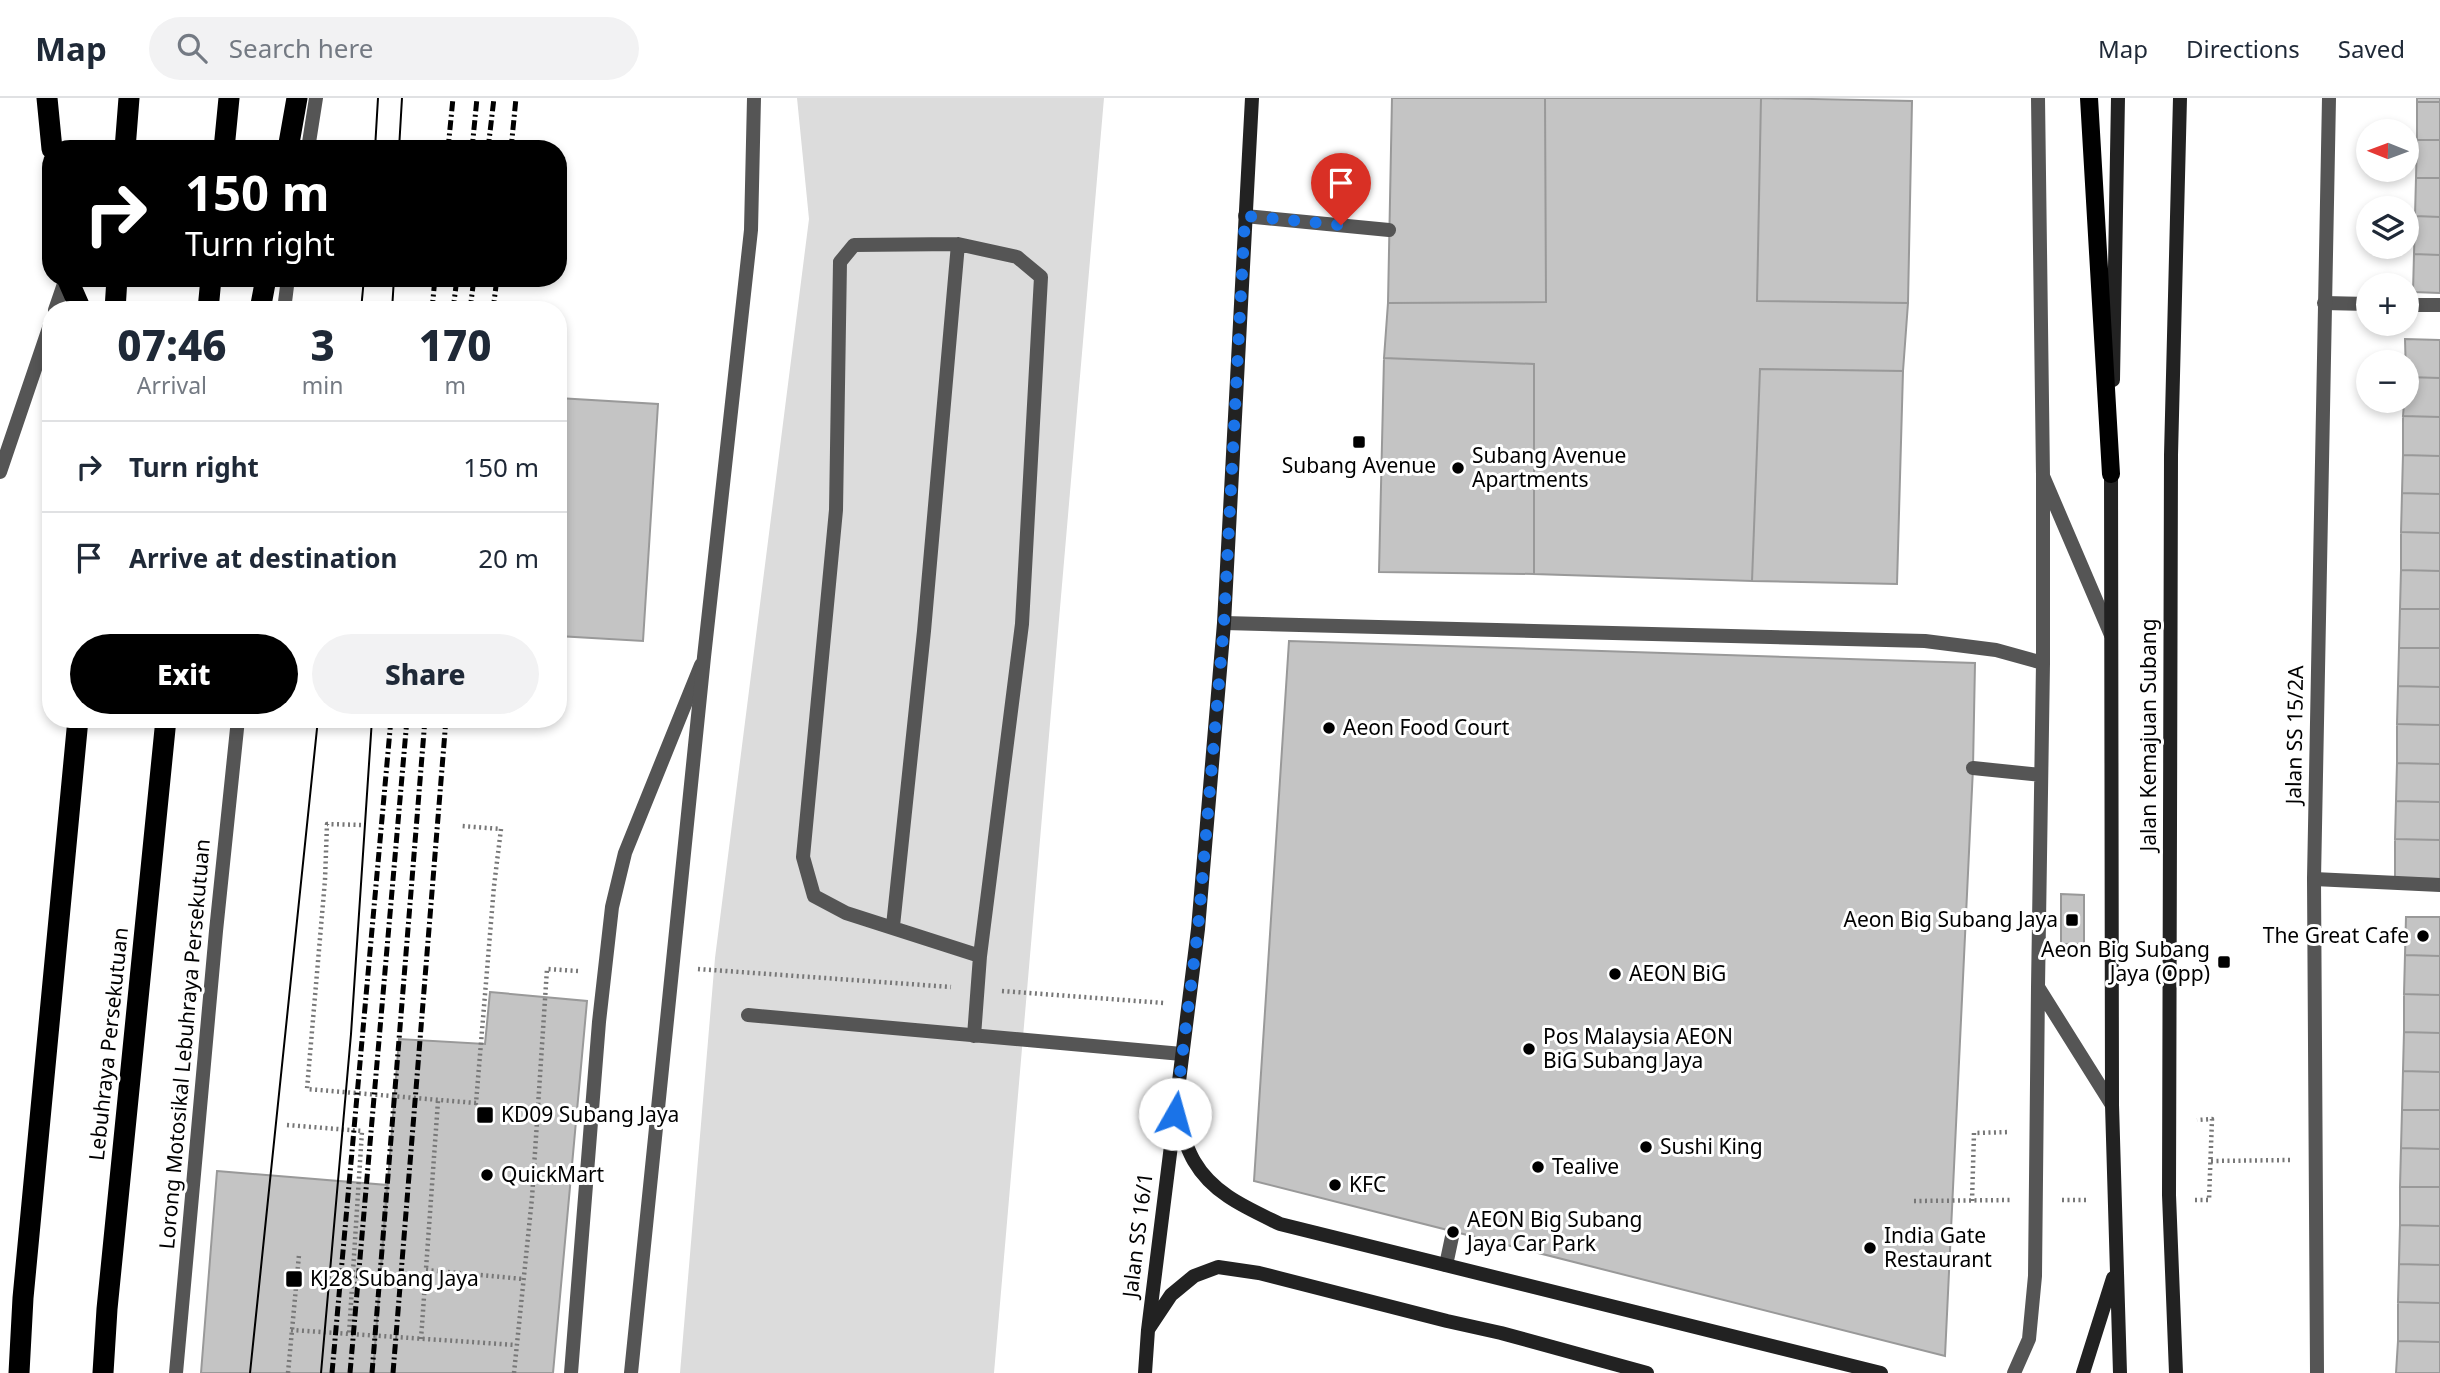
<!DOCTYPE html>
<meta charset="utf-8">
<style>
:root{--surface:#fff;--page:#f2f2f3;--text:#1f2937;--muted:#747a83;--line:#e0e1e3;--accent:#000}
body{margin:0;font-family:"Noto Sans",sans-serif;background:var(--page);color:var(--text);height:100vh;display:flex;flex-direction:column;font-size:26px;white-space:nowrap}
*{box-sizing:border-box;margin:0}
p{font-size:23px;color:var(--muted)}
.icon{flex:none;width:38px;height:38px;fill:none;stroke:currentColor;stroke-width:2;stroke-linecap:round;stroke-linejoin:round}
.map{position:relative;flex:1;overflow:hidden}
.panel{position:absolute;left:42px;top:203px;width:525px;height:427px;display:flex;flex-direction:column;background:var(--surface);border-radius:28px;box-shadow:0 4px 10px #0003}
.panel>*{flex:none}
.guide{position:absolute;left:42px;top:42px;width:525px;height:147px;border-radius:28px;box-shadow:0 4px 10px #0003;background:#000;color:#fff;overflow:hidden}
.needle{width:46px;rotate:271deg}
.fabs{position:absolute;left:2356px;top:21px;display:grid;gap:14px}
.fabs a{display:grid;place-items:center;width:63px;height:63px;border-radius:50%;background:var(--surface);box-shadow:0 4px 10px #0003;font-size:35px}
.pin{position:absolute;display:grid;place-items:center;width:60px;height:60px;color:#fff;margin:-72px -30px;border-radius:50% 50% 50% 0;rotate:-45deg;box-shadow:0 0 7px #0007}
.pin .icon{rotate:45deg}
.me{position:absolute;width:77px;margin:-38px;rotate:7deg;stroke-linejoin:round;filter:drop-shadow(0 0 5px #0008)}
.turn{display:flex;align-items:center;gap:24px;height:147px;padding:0 28px;font-size:32px}
.turn .icon{width:91px;height:91px;stroke-width:2.5}
.turn b{display:block;font-size:49px;line-height:60px}
.eta{display:flex;justify-content:space-evenly;align-items:center;height:119px;text-align:center}
.eta b{font-size:42px;font-weight:800;line-height:49px}
.action{display:flex;gap:14px;margin-top:auto;padding:14px 28px}
.action a{flex:1;height:80px;border-radius:42px;background:var(--accent);color:#fff;font-size:28px;font-weight:800;line-height:80px;text-align:center}
.action a+a{background:var(--page);color:var(--text)}
ul{padding:0;list-style:none}
li{display:flex;align-items:center;gap:21px;height:91px;padding:0 28px;border-top:2px solid var(--line)}
li div{flex:1}
li b{display:block;font-size:26px}
li em{font-style:normal}
header{display:flex;align-items:center;gap:42px;box-sizing:border-box;height:98px;padding:0 35px;background:var(--surface);border-bottom:2px solid var(--line)}
header strong{font-size:33px}
nav{display:flex;gap:38px;margin-inline-start:auto;font-size:24px}
.search{width:490px;height:63px;background:var(--page);display:flex;align-items:center;gap:18px;box-sizing:border-box;padding:0 24px;border-radius:38px;color:var(--muted);font-size:26px}
.map>svg:first-child{display:block}
</style>
<header>
<strong>Map</strong>
<div class="search"><svg class="icon" aria-label="search" viewBox="0 0 24 24"><circle cx="10" cy="10" r="6"/><path d="M15 15l6 6"/></svg>Search here</div>
<nav><a>Map</a><a>Directions</a><a>Saved</a></nav>
</header>
<div class="map">
<svg width="2440" height="1275" viewBox="0 0 2440 1275">
<rect width="100%" height="100%" fill="#fff"/>
<path fill="#dcdcdc" d="M797,0h307l-110,1275h-314l35,-415 94,-739z"/>
<path fill="#c4c4c4" stroke="#999" stroke-width="2" d="M1392,0h153l1,204 -158,1z
M1545,0h216l-4,203 151,2 -5,68 -143,-2 -8,212 -218,-7v-210l-150,-6 4,-55 158,-1z
M1761,0l151,3 -4,202 -151,-2z
M2417,0h23v4h-23z
M2417,4h23v38h-23z
M2417,42h23v38h-24z
M2416,80h24v39l-25,-1z
M2415,118l25,1v38l-26,-1z
M2414,156l26,1v38l-27,-1z
M2405,241l35,1v38l-34,-1z
M1384,260l150,6v210l-155,-2z
M1760,271l143,2 -6,213 -145,-3z
M2406,279l34,1v39l-37,-1z
M558,300l100,6 -15,237 -85,-5z
M2403,318l37,1v39l-37,-1z
M2403,357l37,1v38l-38,-1z
M2402,395l38,1v39l-39,-1z
M2401,434l39,1v38l-39,-1z
M2401,472l39,1v38h-40z
M2400,511h40v39h-41z
M1289,543l686,22 -2,105 -28,588 -691,-175z
M2399,550h41v39l-42,-1z
M2398,588l42,1v38l-43,-1z
M2397,626l43,1v39l-43,-1z
M2397,665l43,1v38l-44,-1z
M2396,703l44,1v38l-45,-1z
M2395,741l45,1v39l-45,-1z
M2061,796l23,1v49h-23z
M2406,819h34v39l-35,-1z
M2405,857l35,1v39l-36,-1z
M490,894l97,9 -34,372h-180l26,-334 86,5z
M2404,896l36,1v38l-36,-1z
M2404,934l36,1v39l-37,-1z
M2403,973l37,1v38h-38z
M2402,1012h38v39l-39,-1z
M2401,1050l39,1v38h-40z
M217,1073l170,14 -14,188h-172z
M2400,1089h40v39l-40,-1z
M2400,1127l40,1v39l-41,-1z
M2399,1166l41,1v38l-42,-1z
M2398,1204l42,1v39l-42,-1z
M2398,1243l42,1v31h-44z"/>
<g fill="none" stroke-linecap="round" stroke-linejoin="round">
<path stroke="#777" stroke-width="4.5" stroke-dasharray="2 3.5" stroke-linecap="butt" d="M361,727l-34,-1 -2,56 -18,209 169,14 18,-217 7,-57 -39,-3
M698,871l253,18
M1002,893l162,12
M287,1027l75,6 -13,203
M2211,1063l80,-1
M2062,1102h26
M2195,1102h14l3,-81 -15,1
M1914,1103l97,-1
M1972,1103l2,-68 36,-1
M426,1172l97,9
M291,1232l225,15
M421,1241l17,-238
M288,1275l11,-118
M514,1275l18,-175 15,-229 31,2"/>
<path stroke="#555" stroke-width="14" d="M2038,0l5,378 68,159
M308,51l8,-51
M1245,118l144,14
M2324,205l44,1
M2406,207h34
M55,212l11,-32
M284,212l4,-32
M0,374l51,-150
M2043,378v187l-5,324 74,118
M1224,525l701,18 71,9 47,13
M1973,670l68,7
M2314,781l126,6
M893,828l31,-295 34,-387
M748,917l434,39
M974,938l6,-80 -134,-43 -32,-17 -11,-39 33,-347 4,-248 14,-17 104,-1 59,13 24,20 -19,347 -42,332
M1446,1167l7,-33
M176,1275l40,-442 22,-212
M571,1275l28,-351 13,-115 13,-54 76,-188
M2014,1275l15,-34 6,-63 3,-289"/>
<path stroke="#555" stroke-width="14" d="M631,1275l73,-716 47,-427 3,-132
M2317,1275l-3,-494 15,-781"/>
<path stroke="#222" stroke-width="14" d="M2113,282l5,-282
M2111,365l1,642 8,268
M1176,1017c5,15 10,32 18,46 19,33 53,47 86,63l601,149
M1149,1230l22,-33 23,-19 24,-9 41,6 188,48 54,12 146,40
M1145,1275l3,-43 50,-401 26,-306 28,-525
M2083,1275l30,-95
M2176,1275l-7,-178 2,-740 9,-357"/>
<path stroke="#000" stroke-width="18" d="M2089,0l22,376"/>
<path stroke="#000" stroke-width="21" d="M47,0l5,51
M125,51l4,-51
M224,51l5,-51
M288,51l9,-51
M67,180l14,32
M115,212l2,-32
M208,212l3,-32
M260,212l6,-32
M19,1275l4,-75 55,-579
M103,1275l4,-64 59,-590"/>
<path stroke="#000" stroke-width="2" d="M375,51l3,-51
M399,51l3,-51
M361,212l3,-32
M392,212l2,-32
M250,1275l68,-654
M321,1275l30,-339 21,-315"/>
<path stroke="#000" stroke-width="5" stroke-dasharray="10 3.5 2 3.5" stroke-linecap="butt" d="M448,51l5,-51
M472,51l5,-51
M488,51l6,-51
M511,51l5,-51
M432,212l3,-32
M453,212l4,-32
M470,212l4,-32
M493,212l4,-32
M332,1275l59,-654
M350,1275l57,-654
M372,1275l53,-654
M393,1275l53,-654"/>
</g>
<g fill="none" stroke-linecap="round" stroke-linejoin="round">
<path stroke="#1a73e8" stroke-width="12" stroke-dasharray="0 21.6" d="M1175,1016l23,-185 26,-306 21,-407 96,9"/>
</g>
<g fill="#000" stroke="#fff" stroke-width="2.5">
<rect x="1352" y="337" width="14" height="14" rx="3.5"/>
<circle cx="1458" cy="370" r="7"/>
<circle cx="1329" cy="630" r="7"/>
<rect x="2065" y="815" width="14" height="14" rx="3.5"/>
<circle cx="2423" cy="838" r="7"/>
<rect x="2217" y="857" width="14" height="14" rx="3.5"/>
<circle cx="1615" cy="876" r="7"/>
<circle cx="1529" cy="951" r="7"/>
<rect x="476" y="1008" width="18" height="18" rx="3.5"/>
<circle cx="1646" cy="1049" r="7"/>
<circle cx="1538" cy="1069" r="7"/>
<circle cx="487" cy="1077" r="7"/>
<circle cx="1335" cy="1087" r="7"/>
<circle cx="1453" cy="1134" r="7"/>
<circle cx="1870" cy="1150" r="7"/>
<rect x="285" y="1172" width="18" height="18" rx="3.5"/>
</g>
<g text-anchor="middle" stroke-width="6" stroke-linejoin="round" paint-order="stroke">
<g font-size="21" fill="#000" stroke="#fff" text-anchor="start">
<text x="1472" y="365">Subang Avenue<tspan x="1472" dy="24">Apartments</tspan></text>
<text x="1359" y="375" text-anchor="middle">Subang Avenue</text>
<text x="1343" y="637">Aeon Food Court</text>
<text x="2058" y="829" text-anchor="end">Aeon Big Subang Jaya</text>
<text x="2409" y="845" text-anchor="end">The Great Cafe</text>
<text x="2210" y="859" text-anchor="end">Aeon Big Subang<tspan x="2210" dy="24">Jaya (Opp)</tspan></text>
<text x="1629" y="883">AEON BiG</text>
<text x="1543" y="946">Pos Malaysia AEON<tspan x="1543" dy="24">BiG Subang Jaya</tspan></text>
<text x="501" y="1024">KD09 Subang Jaya</text>
<text x="1660" y="1056">Sushi King</text>
<text x="1552" y="1076">Tealive</text>
<text x="501" y="1084">QuickMart</text>
<text x="1349" y="1094">KFC</text>
<text x="1467" y="1129">AEON Big Subang<tspan x="1467" dy="24">Jaya Car Park</tspan></text>
<text x="1884" y="1145">India Gate<tspan x="1884" dy="24">Restaurant</tspan></text>
<text x="310" y="1188">KJ28 Subang Jaya</text>
</g>
<g font-size="21" fill="#000" stroke="#fff">
<text transform="translate(2149 637) rotate(-90)" y="7">Jalan Kemajuan Subang</text>
<text transform="translate(2295 637) rotate(-89)" y="7">Jalan SS 15/2A</text>
<text transform="translate(109 946) rotate(-84)" y="7">Lebuhraya Persekutuan</text>
<text transform="translate(185 946) rotate(-85)" y="7">Lorong Motosikal Lebuhraya Persekutuan</text>
<text transform="translate(1138 1137) rotate(-83)" y="7">Jalan SS 16/1</text>
</g>
</g>
</svg>
<div class="fabs">
<a><svg class="needle" viewBox="-14 -14 28 28"><path d="M0-13l5 13h-10z" fill="#e53935"/><path d="M0 13l5-13h-10z" fill="#747a83"/></svg></a>
<a><svg class="icon" aria-label="layers" viewBox="0 0 24 24"><path d="M12 4l9 5-9 5-9-5zM3 14l9 5 9-5"/></svg></a>
<a>+</a>
<a>−</a>
</div>
<div class="pin" style="left:1341px;top:127px;background:#d93025"><svg class="icon" aria-label="arrive" viewBox="0 0 24 24"><path d="M6 21V4h12l-3 4 3 4H6"/></svg></div>
<svg class="me" style="left:1175px;top:1016px" viewBox="-20 -20 40 40"><circle r="19" fill="#fff"/><path d="M0-13L10 11 0 6-10 11z" fill="#1a73e8"/></svg>
<div class="guide">
<div class="turn"><svg class="icon" aria-label="right" viewBox="0 0 24 24"><path d="M7 20v-9h11M14 6l5 5-5 5"/></svg><div><b>150 m</b>Turn right</div></div>
</div>
<section class="panel">
<div class="eta">
<div><b>07:46</b><p>Arrival</p></div>
<div><b>3</b><p>min</p></div>
<div><b>170</b><p>m</p></div>
</div>
<ul>
<li><svg class="icon" aria-label="right" viewBox="0 0 24 24"><path d="M7 20v-9h11M14 6l5 5-5 5"/></svg><div><b>Turn right</b></div><em>150 m</em></li>
<li><svg class="icon" aria-label="arrive" viewBox="0 0 24 24"><path d="M6 21V4h12l-3 4 3 4H6"/></svg><div><b>Arrive at destination</b></div><em>20 m</em></li>
</ul>
<div class="action"><a>Exit</a><a>Share</a></div>
</section>
</div>
